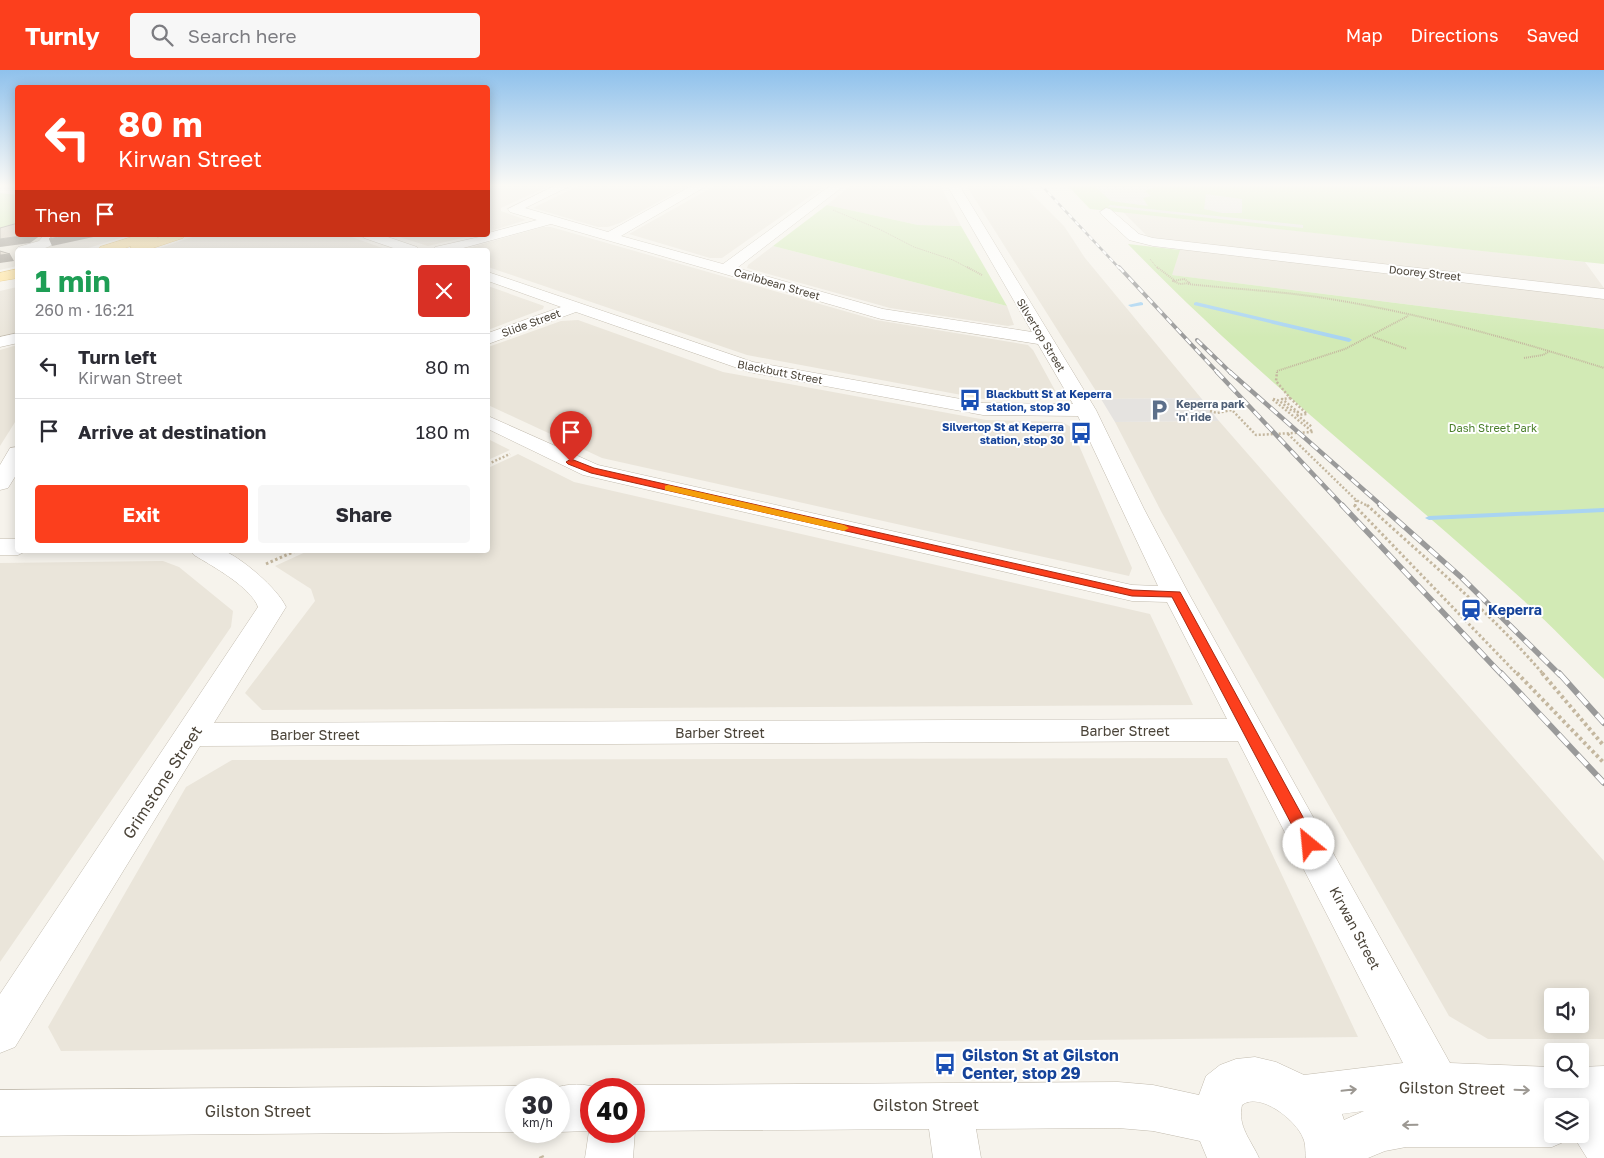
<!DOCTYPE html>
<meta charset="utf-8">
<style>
:root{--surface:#fff;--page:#f7f7f7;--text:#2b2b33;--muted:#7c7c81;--line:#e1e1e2;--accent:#fc3f1d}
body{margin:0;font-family:"Golos Text",sans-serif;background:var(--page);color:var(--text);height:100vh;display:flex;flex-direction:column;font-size:19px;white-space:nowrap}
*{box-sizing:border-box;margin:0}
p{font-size:16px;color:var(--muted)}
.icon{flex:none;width:28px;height:28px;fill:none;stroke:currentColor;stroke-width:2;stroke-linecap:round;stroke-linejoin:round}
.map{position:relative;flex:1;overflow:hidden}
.panel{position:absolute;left:15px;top:178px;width:475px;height:305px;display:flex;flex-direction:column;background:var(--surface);border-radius:5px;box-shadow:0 2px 12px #0003}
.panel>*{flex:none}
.top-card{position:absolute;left:15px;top:15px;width:475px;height:152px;border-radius:5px;box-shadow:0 2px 12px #0003;background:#fc3f1d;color:#fff;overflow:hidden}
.tools{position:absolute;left:1544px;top:918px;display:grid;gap:10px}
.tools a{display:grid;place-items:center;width:45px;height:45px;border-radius:5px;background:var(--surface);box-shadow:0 2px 12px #0003;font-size:25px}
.speed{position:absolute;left:505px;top:1008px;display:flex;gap:10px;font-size:25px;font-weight:700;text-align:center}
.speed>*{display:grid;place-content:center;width:65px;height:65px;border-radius:50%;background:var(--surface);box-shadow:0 2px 12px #0003;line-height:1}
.speed small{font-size:12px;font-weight:400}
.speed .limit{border:8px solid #d22;background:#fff;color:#111}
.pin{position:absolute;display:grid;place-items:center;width:42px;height:42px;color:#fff;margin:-51px -21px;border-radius:50% 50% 50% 0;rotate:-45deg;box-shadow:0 0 5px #0007}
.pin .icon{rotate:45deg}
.me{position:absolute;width:55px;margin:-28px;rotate:332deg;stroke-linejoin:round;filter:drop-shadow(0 0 4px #0008)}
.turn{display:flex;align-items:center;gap:18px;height:105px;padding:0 20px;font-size:22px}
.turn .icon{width:65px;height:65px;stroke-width:2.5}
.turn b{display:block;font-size:35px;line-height:42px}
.then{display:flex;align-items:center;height:48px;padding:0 20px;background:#0003;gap:10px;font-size:19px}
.round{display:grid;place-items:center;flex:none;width:52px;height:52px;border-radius:5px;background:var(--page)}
.summary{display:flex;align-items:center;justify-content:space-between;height:85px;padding:0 20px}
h1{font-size:30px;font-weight:700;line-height:38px;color:#1e9e55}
.primary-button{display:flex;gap:10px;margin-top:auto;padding:10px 20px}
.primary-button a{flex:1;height:58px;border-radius:5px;background:var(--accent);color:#fff;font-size:20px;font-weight:700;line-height:58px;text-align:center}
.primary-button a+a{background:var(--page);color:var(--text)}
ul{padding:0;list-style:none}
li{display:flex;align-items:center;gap:15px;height:65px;padding:0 20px;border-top:1px solid var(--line)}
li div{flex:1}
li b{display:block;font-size:19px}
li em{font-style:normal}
header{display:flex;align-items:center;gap:30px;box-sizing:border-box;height:70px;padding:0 25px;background:var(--accent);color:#fff}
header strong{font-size:24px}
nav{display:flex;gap:28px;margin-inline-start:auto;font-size:18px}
.search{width:350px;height:45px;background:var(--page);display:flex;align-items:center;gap:12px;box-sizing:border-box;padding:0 18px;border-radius:5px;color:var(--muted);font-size:19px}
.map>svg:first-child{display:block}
</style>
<header>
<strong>Turnly</strong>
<div class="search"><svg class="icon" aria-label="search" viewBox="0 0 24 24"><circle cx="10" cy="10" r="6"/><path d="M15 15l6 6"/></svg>Search here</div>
<nav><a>Map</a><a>Directions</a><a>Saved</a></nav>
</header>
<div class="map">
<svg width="1604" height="1088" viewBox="0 0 1604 1088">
<rect width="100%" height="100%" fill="#f6f3ec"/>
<path fill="#eae5da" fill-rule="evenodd" d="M488,115h63l-50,23v3l25,9 -38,12z
M580,115h109l-69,38 -12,4h-10l-65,-19z
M716,115h110l-104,73h-12l-81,-24z
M851,115h89l21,41 -43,-1 -91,-20z
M966,115h57l41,41 21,32 116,140 -100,1z
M1123,142l462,50 19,26v41l-433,-54 11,-33 -34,-5z
M543,157h8l325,93 152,25 5,5 24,44 -18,6 -56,-1 -236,-44 -259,-88v-17h-27z
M18,165h112l-48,15h-64l-1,16 -17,4v-30z
M198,165h148l42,15h-234z
M393,165h82l-47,11z
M773,176l234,60 7,19 -6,1 -118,-18 -143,-40 1,-3z
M488,216l56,20 -1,3 -55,21z
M17,217v46l-17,4v-46z
M578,250l145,52 263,48 76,2 9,5 61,141 -3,8 -527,-118 -114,-53v-58l73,-26z
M17,275v74l-17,27v-96z
M1219,351l385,440v178h-116l-39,-23 -287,-503 -47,-91zM1552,926h28v28h-28z
M488,369l22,11 -22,10z
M518,384l56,28 576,132 43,91 -931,5 -17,-17 70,-92 -4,-12 -36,-23 35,-16h178v-82z
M163,491l16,6 54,44 -2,16 -231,335v-399z
M1227,688l131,279 -1297,14 -13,-24 138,-240 46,-27z"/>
<path fill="#d2eab5" d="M1067,115h537v79l-514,-55z
M0,123l18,2 -1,32 -17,13z
M827,135l91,20 43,1 46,80 -234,-60z
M1128,174l52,6 -8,25 432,54v350c-27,-26 -53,-54 -81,-79 -132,-119 -272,-228 -395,-356z"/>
<path fill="#e5e3e0" d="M1093,115h60l2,2 -10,4 6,5 -8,2 5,8 -37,-5z
M1206,124l36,5v14h-20l-18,-4z
M1110,135l193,20v3l-195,-21z
M1201,328l18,23 -104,1 -14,-23z"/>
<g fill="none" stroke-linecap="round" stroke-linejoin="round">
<path fill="#a9d4f2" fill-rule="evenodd" d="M1141,232l2,1v2l-12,2 -3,-2z
M1196,232l153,36 3,2 -3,2 -155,-37v-2z
M1604,438v4l-175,8 -4,-2 4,-2z"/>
<g stroke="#c2bbae" stroke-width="1">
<path id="minor" d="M556,115h16l-47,23 83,24 85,-47h15l-87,51 102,28 108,-79h14l-108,83 146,41 149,23 -85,-147h12l137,225 48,99 45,85 261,469 102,4v12h28v-12l24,-1v92h-17l-15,-24h8v-28h-28v28h19l-3,6 -16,7h-146l-21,4 -17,7h-62c-1,-6 0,-14 -3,-20 -6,-17 -43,-47 -61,-33 -5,21 9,35 17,53h-52l-7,-17 -47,-10 -35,-3 -142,1 5,29h-48l-4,-29 -294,2 -2,27h-48l4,-27 -30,1 -2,-1 2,-42h-7c14,-6 35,-6 48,0h-9v42h43v-42h-9l9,-4 484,-3 35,3 46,10 7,-19 14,-11 16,-6 19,-2 21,5 28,13 99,-12 -165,-322 -1038,5 -185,301 -15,6v-59l258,-387c-7,-20 -46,-41 -64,-52l-4,-5c10,0 23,-2 32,0 19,7 56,39 64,57l-72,116 1013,-4 -60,-117 -35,-1 -549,-126 -95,-46v-13l110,49 534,120 26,1 -80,-170 -95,-1 -234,-43 -173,-60 -88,32v-11l73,-26 -73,-26v-9l265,90 230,41 90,1 -35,-60 -157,-25 -330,-95 -95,26h-23l2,-3 53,-12v-2l49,-13 -27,-8 -2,-3zM1364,1041l-20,9 -2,-6z
M1106,138l4,1 29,25 14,4 451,51v10l-451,-53 -24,-6 -27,-25 -2,-3z
M44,165h14v4c-10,13 -26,11 -40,11v2l-2,-2 2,-3 21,-6z
M362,165h20l35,12 2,3h-20l-35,-12z
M18,263v10l-18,4v-10z
M18,377v25l-10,16 -8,2v-25l10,-17z
M0,469h18v11h10l-10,5h-18z
M516,1016l7,3h-7l2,42 -2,1 -516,4v-46z"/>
</g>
<g stroke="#e6c16a" stroke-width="1">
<path id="major" d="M138,165h21l-2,3 8,-3h20l-2,3 -36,12h-17l1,-4 -12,4h-21l2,-3z
M18,199v9l-18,3v-8z"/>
</g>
<path stroke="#c4b79f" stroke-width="1" stroke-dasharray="1 1" stroke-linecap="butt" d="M1473,115l26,3 10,-3
M1560,115l44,3
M833,140l48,20 33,17 39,13 17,9
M1150,189l8,10"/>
<path stroke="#c4b79f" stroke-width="2" stroke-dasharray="1 1" stroke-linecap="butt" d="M967,197l15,8
M1157,197l17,13
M1184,209l6,4 -10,1 -7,-3z
M1188,214c45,5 91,7 136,14 95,15 188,41 280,70
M1373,267l34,12
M1524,288l19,-3 7,-4
M1277,303v-2l68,-22 63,-33"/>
<path stroke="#c4b79f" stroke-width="2.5" stroke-dasharray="2 2" stroke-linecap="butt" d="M1290,328l17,16 -11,1
M1210,341l7,2 15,-3 24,25 57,-3 -41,-33c11,0 15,13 26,13l-16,-13 8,-1 -14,-17 1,-9
M1297,345l15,12
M1288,364l68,66 12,6
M488,394l22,-10
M1355,436l1,-6"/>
<path stroke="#c4b79f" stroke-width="3" stroke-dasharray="2.5 2.5" stroke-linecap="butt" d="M1354,435l164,170
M1367,435c60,55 124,108 177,170
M266,494l32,-14"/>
<path stroke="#c4b79f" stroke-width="4" stroke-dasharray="3 3" stroke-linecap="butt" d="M1517,603l87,90
M1542,603l62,73"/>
<path stroke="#c4b79f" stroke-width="5" stroke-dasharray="4 4" stroke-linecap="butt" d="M541,1086l1,2"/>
<use href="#minor" fill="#fff" fill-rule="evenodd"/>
<use href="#major" fill="#ffe39c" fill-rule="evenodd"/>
<g stroke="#9a9a9a" stroke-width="2.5">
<path id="rail-far4" d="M1041,115l79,84"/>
</g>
<g stroke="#9a9a9a" stroke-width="4">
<path id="rail-far3" d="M1119,197l99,106
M1197,270l34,33"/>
</g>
<g stroke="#9a9a9a" stroke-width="4.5">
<path id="rail-far2" d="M1217,302l126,134
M1230,302l152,134"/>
</g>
<g stroke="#9a9a9a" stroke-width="5.5">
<path id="rail-far1" d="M1342,435l160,170
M1380,435l82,73 98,97"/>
</g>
<g stroke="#9a9a9a" stroke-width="6">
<path id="rail" d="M1501,603l103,110
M1559,603l45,50"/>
</g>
<use href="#rail-far4" stroke="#fff" stroke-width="2" stroke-dasharray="5" stroke-linecap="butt"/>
<use href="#rail-far3" stroke="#fff" stroke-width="2.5" stroke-dasharray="7" stroke-linecap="butt"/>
<use href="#rail-far2" stroke="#fff" stroke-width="3" stroke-dasharray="9" stroke-linecap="butt"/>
<use href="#rail-far1" stroke="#fff" stroke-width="4" stroke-dasharray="11" stroke-linecap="butt"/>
<use href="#rail" stroke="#fff" stroke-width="4.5" stroke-dasharray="14" stroke-linecap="butt"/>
</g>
<path fill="#979187" d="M28,165h13l-11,8 -30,4v-8z
M68,165h30v1l-46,10 -3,-7z
M10,184l4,7 -14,2v-8z"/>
<path fill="#d8cfc1" stroke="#979187" d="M18,153v12h10l-28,4v-11z
M54,165h14l-19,4z
M0,181l10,3 -10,1z"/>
<defs><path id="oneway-shaft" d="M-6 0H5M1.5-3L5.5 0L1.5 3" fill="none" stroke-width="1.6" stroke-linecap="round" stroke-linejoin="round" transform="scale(1.25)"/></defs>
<g stroke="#9c9892">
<use href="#oneway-shaft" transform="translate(1349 1020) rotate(-6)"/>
<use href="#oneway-shaft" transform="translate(1522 1020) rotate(2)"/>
<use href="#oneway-shaft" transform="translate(1410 1055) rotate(179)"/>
</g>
<linearGradient id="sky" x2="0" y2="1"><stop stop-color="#8fc1ec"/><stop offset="0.43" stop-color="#fbfaf6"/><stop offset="1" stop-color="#fbfaf6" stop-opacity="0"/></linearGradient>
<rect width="1604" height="268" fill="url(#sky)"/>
<path fill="#fc3f1d" stroke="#a42913" d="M571,389l23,9 538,122 48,2 135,247 2,5 -2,4 -6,2 -5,-2 -132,-251 -40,-1 -541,-123 -23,-9 -2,-2z"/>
<path fill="#f59e0b" d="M668,415l176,40 5,3 -5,3 -179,-41v-4z"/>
<defs>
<g id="bus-bare" transform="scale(1.725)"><path d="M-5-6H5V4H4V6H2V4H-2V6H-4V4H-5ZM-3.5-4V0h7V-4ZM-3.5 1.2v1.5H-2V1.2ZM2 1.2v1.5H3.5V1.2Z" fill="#1a4fb4" stroke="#fff" stroke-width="2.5" paint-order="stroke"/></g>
<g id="parking-bare" transform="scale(1.725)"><path d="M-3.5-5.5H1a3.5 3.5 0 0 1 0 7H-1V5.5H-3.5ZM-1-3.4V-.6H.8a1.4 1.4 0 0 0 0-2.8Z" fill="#5c6f8a" stroke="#fff" stroke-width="2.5" paint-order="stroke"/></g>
<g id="station-bare" transform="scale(1.725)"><path d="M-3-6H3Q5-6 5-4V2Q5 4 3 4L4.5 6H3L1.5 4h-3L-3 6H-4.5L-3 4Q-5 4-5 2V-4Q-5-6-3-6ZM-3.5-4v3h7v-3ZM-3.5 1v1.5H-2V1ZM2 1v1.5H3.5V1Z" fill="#1a4fb4" stroke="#fff" stroke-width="2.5" paint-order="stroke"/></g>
</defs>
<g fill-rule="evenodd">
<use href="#bus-bare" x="970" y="330"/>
<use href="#parking-bare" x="1159" y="340"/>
<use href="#bus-bare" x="1081" y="363"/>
<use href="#station-bare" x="1471" y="540"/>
<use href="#bus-bare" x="945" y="994"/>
</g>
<g text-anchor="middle" stroke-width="4" stroke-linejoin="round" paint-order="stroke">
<g font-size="11" fill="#4b4439" stroke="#fff">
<text transform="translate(1425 203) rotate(6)" y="4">Doorey Street</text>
<text transform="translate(777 214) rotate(16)" y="4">Caribbean Street</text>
<text transform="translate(531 253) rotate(-20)" y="4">Slide Street</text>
<text transform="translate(1041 265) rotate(59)" y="4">Silvertop Street</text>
<text transform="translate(780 302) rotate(11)" y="4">Blackbutt Street</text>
</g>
<g font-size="11" font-weight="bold" fill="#164399" stroke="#fff" text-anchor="start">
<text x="986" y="328">Blackbutt St at Keperra<tspan x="986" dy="13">station, stop 30</tspan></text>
<text x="1064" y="361" text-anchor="end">Silvertop St at Keperra<tspan x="1064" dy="13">station, stop 30</tspan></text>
</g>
<g font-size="11" font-weight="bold" fill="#4e5e75" stroke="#fff" text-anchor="start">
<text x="1176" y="338">Keperra park<tspan x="1176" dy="13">'n' ride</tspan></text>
</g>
<g font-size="11" fill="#4a7f2a" stroke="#fff">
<text x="1493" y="362">Dash Street Park</text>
</g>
<g font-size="14" font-weight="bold" fill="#164399" stroke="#fff" text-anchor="start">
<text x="1488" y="545">Keperra</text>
</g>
<g font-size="14" fill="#4b4439" stroke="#fff">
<text x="1125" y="666">Barber Street</text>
<text x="720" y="668">Barber Street</text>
<text x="315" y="670">Barber Street</text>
<text transform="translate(1355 858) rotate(62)" y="5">Kirwan Street</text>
</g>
<g font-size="16" fill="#4b4439" stroke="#fff">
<text transform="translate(162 712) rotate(-57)" y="6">Grimstone Street</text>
<text transform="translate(1452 1018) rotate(1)" y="6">Gilston Street</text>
<text x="926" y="1041">Gilston Street</text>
<text x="258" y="1047">Gilston Street</text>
</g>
<g font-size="16" font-weight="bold" fill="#164399" stroke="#fff" text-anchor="start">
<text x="962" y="991">Gilston St at Gilston<tspan x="962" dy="18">Center, stop 29</tspan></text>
</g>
</g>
</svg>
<div class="tools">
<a><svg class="icon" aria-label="sound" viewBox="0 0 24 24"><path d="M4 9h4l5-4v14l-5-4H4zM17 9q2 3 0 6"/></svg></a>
<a><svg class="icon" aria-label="search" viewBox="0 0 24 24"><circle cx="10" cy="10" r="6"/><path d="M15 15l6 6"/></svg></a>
<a><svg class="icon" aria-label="layers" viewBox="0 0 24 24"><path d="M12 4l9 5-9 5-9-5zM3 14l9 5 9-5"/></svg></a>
</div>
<div class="speed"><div>30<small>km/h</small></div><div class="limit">40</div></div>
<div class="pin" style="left:571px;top:392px;background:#d93025"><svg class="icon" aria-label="arrive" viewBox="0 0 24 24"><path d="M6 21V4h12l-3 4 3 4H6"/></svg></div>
<svg class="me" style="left:1309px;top:774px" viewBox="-20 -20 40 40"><circle r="19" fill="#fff"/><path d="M0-13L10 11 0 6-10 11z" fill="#fc3f1d"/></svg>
<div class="top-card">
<div class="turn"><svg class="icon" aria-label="left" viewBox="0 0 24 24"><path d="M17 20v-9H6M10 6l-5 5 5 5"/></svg><div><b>80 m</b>Kirwan Street</div></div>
<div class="then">Then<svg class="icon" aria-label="arrive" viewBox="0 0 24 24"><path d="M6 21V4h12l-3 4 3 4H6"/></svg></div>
</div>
<section class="panel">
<div class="summary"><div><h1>1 min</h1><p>260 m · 16:21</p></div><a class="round" style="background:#d93025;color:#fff"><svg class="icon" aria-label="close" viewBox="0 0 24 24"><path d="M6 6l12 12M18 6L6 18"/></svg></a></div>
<ul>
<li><svg class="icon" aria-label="left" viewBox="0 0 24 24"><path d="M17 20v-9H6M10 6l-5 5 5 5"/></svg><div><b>Turn left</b><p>Kirwan Street</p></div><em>80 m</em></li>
<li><svg class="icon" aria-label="arrive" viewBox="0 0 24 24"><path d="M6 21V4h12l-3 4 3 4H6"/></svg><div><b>Arrive at destination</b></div><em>180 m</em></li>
</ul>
<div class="primary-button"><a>Exit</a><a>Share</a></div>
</section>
</div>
